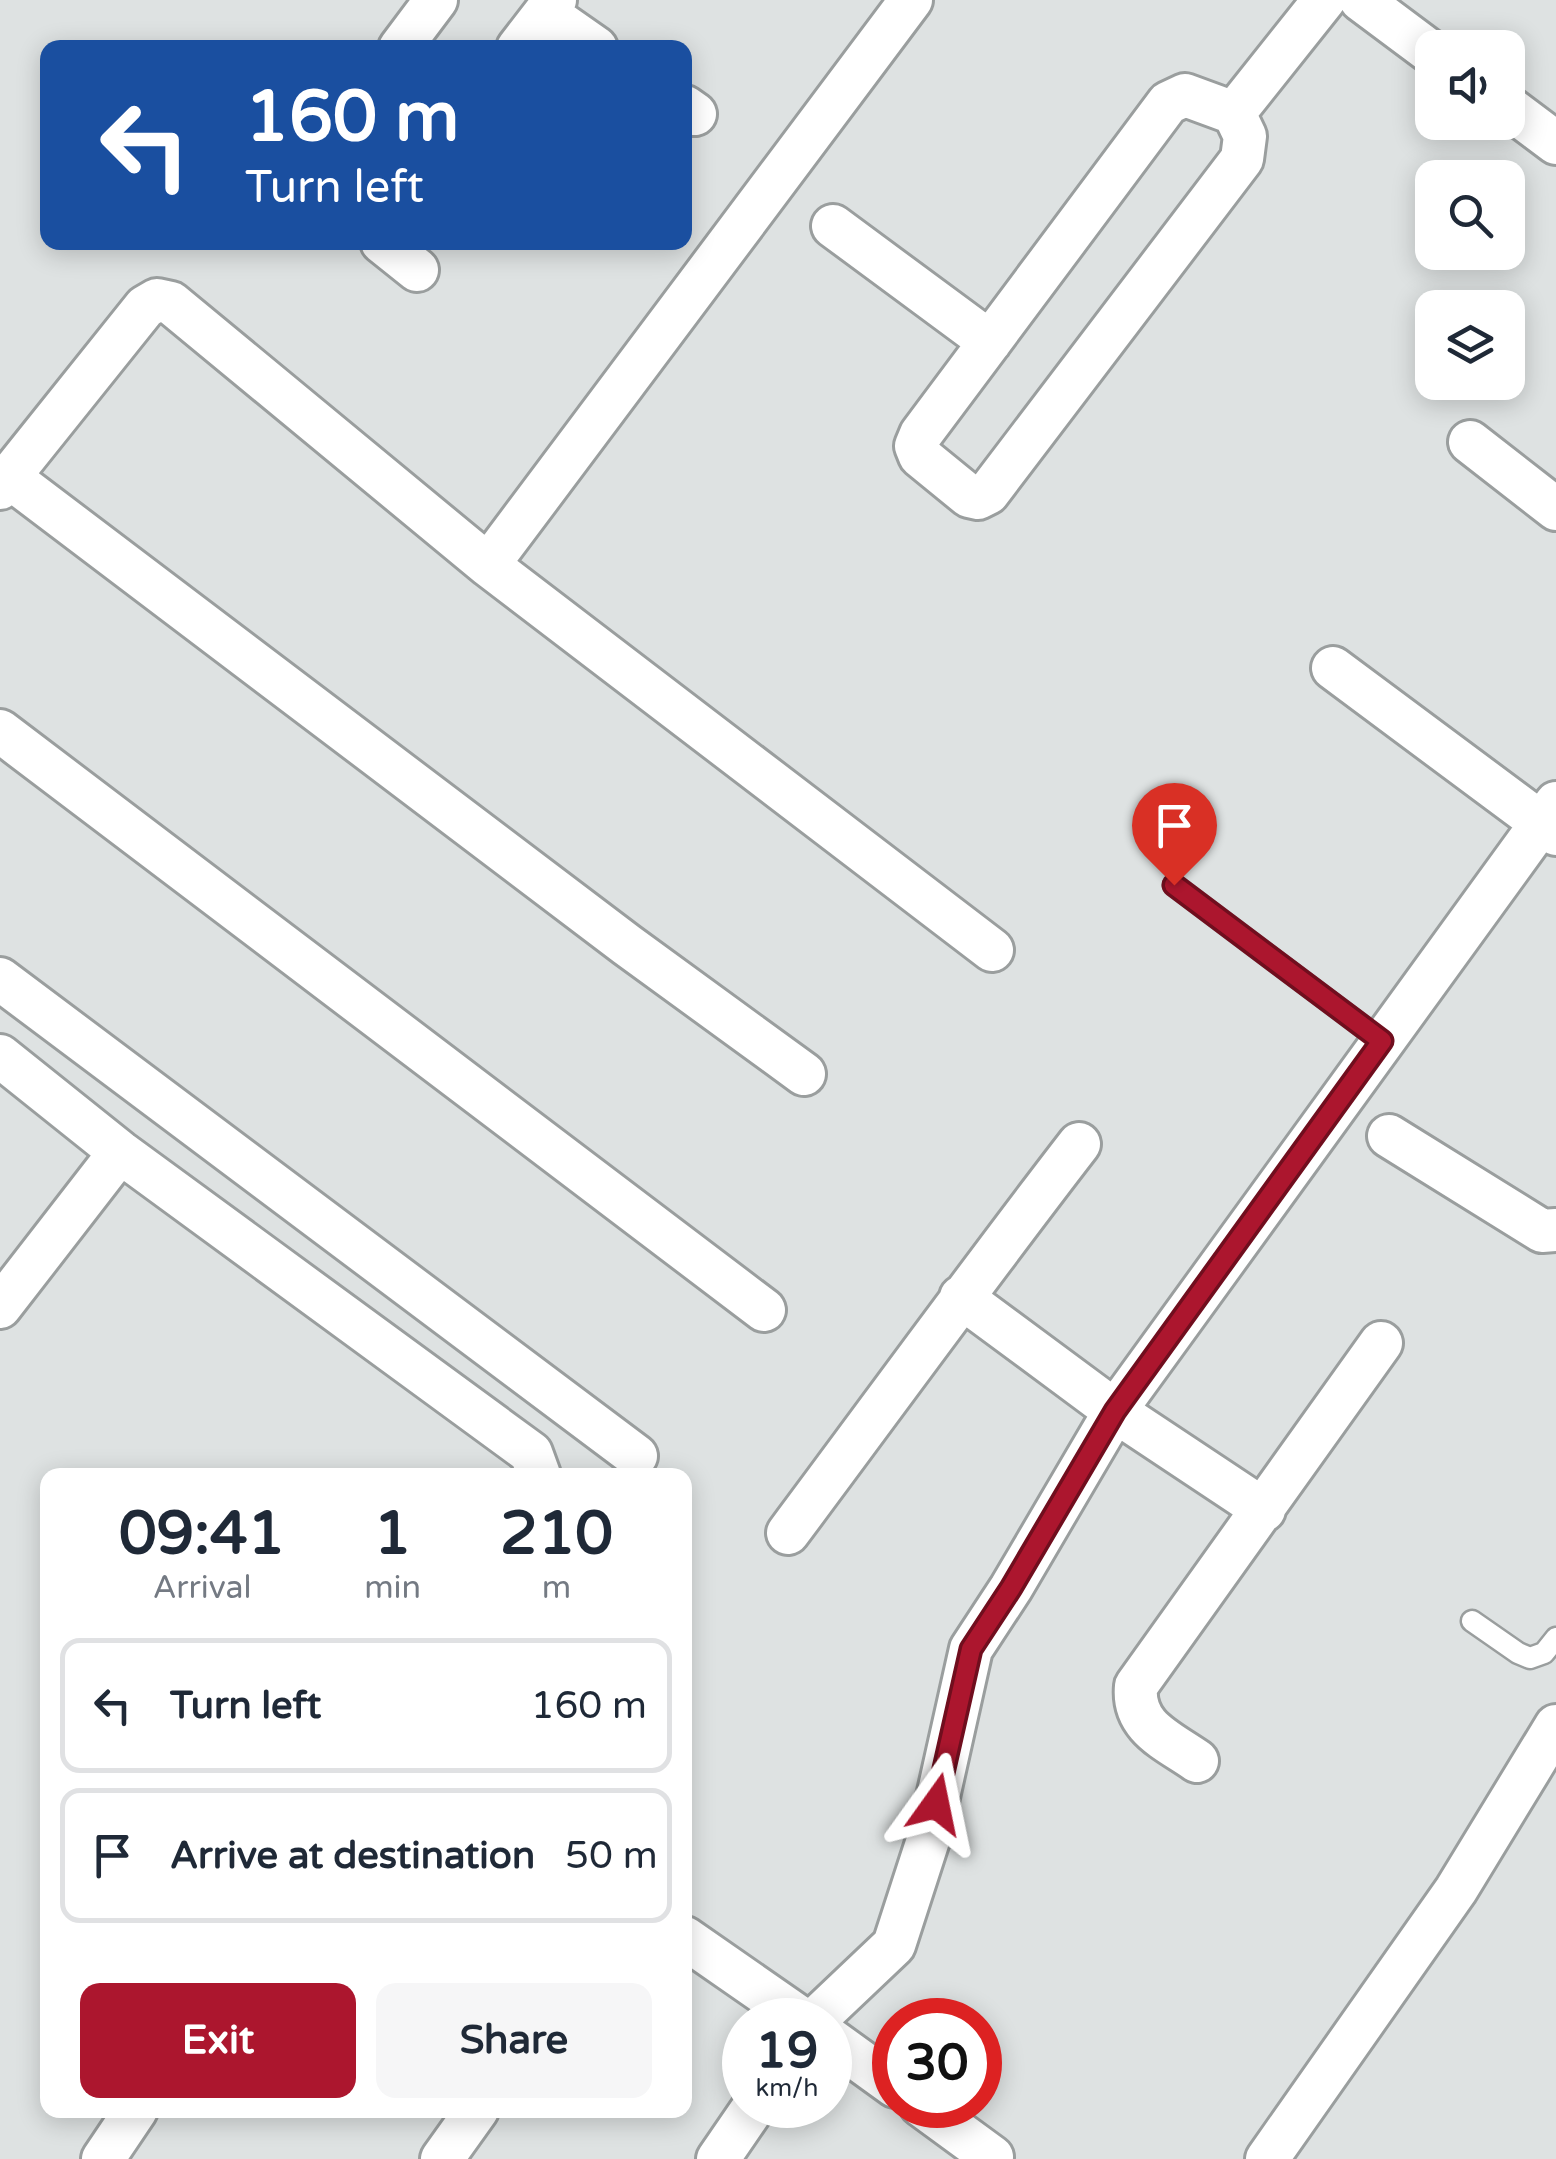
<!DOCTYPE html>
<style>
:root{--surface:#fff;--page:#f6f6f7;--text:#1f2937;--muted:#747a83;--line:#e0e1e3;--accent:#ac162e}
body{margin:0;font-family:"Varela Round",sans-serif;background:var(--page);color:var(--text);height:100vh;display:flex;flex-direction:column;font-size:38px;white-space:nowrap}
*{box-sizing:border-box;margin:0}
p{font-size:32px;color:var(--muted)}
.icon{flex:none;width:55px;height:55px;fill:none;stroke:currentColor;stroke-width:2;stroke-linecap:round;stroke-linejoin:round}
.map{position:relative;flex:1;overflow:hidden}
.side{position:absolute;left:40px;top:1468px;width:652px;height:650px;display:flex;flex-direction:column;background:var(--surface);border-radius:20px;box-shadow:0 5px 25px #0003}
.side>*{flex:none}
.top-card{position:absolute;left:40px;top:40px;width:652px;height:210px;border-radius:20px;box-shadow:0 5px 25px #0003;background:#1a4fa0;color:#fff;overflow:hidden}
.buttons{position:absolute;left:1415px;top:30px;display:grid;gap:20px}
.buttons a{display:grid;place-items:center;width:110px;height:110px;border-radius:20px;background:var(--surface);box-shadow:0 5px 25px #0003;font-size:50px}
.speed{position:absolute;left:722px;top:1998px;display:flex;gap:20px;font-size:50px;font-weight:700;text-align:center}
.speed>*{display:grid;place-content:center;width:130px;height:130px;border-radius:50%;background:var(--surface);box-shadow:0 5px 25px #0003;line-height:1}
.speed small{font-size:25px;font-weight:400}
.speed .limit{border:15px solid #d22;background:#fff;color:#111}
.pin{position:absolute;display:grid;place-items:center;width:85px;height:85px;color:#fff;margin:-102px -42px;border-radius:50% 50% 50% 0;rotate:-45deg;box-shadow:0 0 10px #0007}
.pin .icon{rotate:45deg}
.me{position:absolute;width:110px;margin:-55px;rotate:12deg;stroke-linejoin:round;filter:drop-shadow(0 0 8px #0008)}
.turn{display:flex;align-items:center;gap:35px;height:210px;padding:0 40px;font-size:45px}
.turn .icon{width:130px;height:130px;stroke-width:2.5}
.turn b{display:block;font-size:70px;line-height:85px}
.eta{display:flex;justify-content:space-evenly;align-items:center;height:170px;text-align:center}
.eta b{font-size:60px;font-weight:700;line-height:70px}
.primary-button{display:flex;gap:20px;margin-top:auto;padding:20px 40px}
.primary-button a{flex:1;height:115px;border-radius:20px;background:var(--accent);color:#fff;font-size:40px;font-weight:700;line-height:115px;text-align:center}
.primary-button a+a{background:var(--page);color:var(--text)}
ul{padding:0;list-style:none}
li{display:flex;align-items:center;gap:30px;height:135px;margin:0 20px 15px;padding:0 20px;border:5px solid var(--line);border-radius:20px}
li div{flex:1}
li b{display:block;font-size:38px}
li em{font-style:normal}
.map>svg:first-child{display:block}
</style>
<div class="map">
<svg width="1556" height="2159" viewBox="0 0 1556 2159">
<rect width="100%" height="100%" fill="#dee2e2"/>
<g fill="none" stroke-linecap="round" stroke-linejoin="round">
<g stroke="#9a9e9e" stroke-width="25">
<path id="lane" d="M1174,885l208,156
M1472,1621l46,32 12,5 14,-5 12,-15"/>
</g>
<g stroke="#9a9e9e" stroke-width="48">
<path id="street" d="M1361,0l71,53
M546,13l50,35
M400,48l36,-48
M518,48l37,-48
M1185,95l49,18 11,23 -3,23 -254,334 -10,5 -9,-2 -49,-40 -4,-10 5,-12 247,-331z
M685,107l10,7
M1508,107l48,36
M1234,113l90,-113
M833,226l157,116
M382,242l35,28
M1470,442l86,67
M9,477l618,468 177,129
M0,488l145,-181 12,-7 14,3 317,262 504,385
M488,565l423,-565
M1333,668l223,166
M0,731l764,579
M0,979l636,477
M0,1056l120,96 411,301 8,22
M1389,1136l153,95 14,-1
M961,1297l154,114 149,99
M0,1307l120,-155
M788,1533c97,-130 192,-261 291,-389
M1197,1761c-30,-21 -65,-34 -61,-75l245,-343
M685,1938l118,82
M815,2020l79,-75 35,-108 42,-188 40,-61 104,-177 441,-608
M830,2039l65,47
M921,2105l71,52
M103,2159l33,-49
M442,2159l35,-49
M718,2159l37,-54
M1267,2159l189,-269 100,-164"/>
</g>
<use href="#lane" stroke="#fff" stroke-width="20"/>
<use href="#street" stroke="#fff" stroke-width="42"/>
</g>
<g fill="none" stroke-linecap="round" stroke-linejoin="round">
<g stroke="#700e1e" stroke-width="25">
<path id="route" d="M936,1804l35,-155 40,-61 104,-177 267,-370 -208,-156"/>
</g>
<use href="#route" stroke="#ac162e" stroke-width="18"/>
</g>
</svg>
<div class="buttons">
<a><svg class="icon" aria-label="sound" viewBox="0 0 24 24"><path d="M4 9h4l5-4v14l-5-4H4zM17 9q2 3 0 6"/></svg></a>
<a><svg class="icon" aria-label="search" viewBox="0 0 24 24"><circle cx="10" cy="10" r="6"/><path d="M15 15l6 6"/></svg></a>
<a><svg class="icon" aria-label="layers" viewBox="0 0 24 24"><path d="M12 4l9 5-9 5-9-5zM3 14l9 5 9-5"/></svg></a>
</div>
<div class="speed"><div>19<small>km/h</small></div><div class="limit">30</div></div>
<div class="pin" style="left:1174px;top:885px;background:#d93025"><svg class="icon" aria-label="arrive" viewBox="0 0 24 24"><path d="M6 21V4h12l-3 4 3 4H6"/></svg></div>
<svg class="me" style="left:936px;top:1804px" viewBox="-20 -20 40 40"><path d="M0-17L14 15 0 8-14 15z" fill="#ac162e" stroke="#fff" stroke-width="4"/></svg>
<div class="top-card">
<div class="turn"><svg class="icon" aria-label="left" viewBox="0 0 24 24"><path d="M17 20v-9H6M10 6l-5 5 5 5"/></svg><div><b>160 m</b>Turn left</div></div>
</div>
<section class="side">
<div class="eta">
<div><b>09:41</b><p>Arrival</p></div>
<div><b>1</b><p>min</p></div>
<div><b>210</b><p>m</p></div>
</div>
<ul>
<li><svg class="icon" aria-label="left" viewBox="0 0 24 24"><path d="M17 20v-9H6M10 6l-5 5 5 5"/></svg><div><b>Turn left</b></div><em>160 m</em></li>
<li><svg class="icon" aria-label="arrive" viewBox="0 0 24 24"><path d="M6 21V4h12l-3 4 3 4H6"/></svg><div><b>Arrive at destination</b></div><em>50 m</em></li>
</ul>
<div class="primary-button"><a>Exit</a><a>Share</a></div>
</section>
</div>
